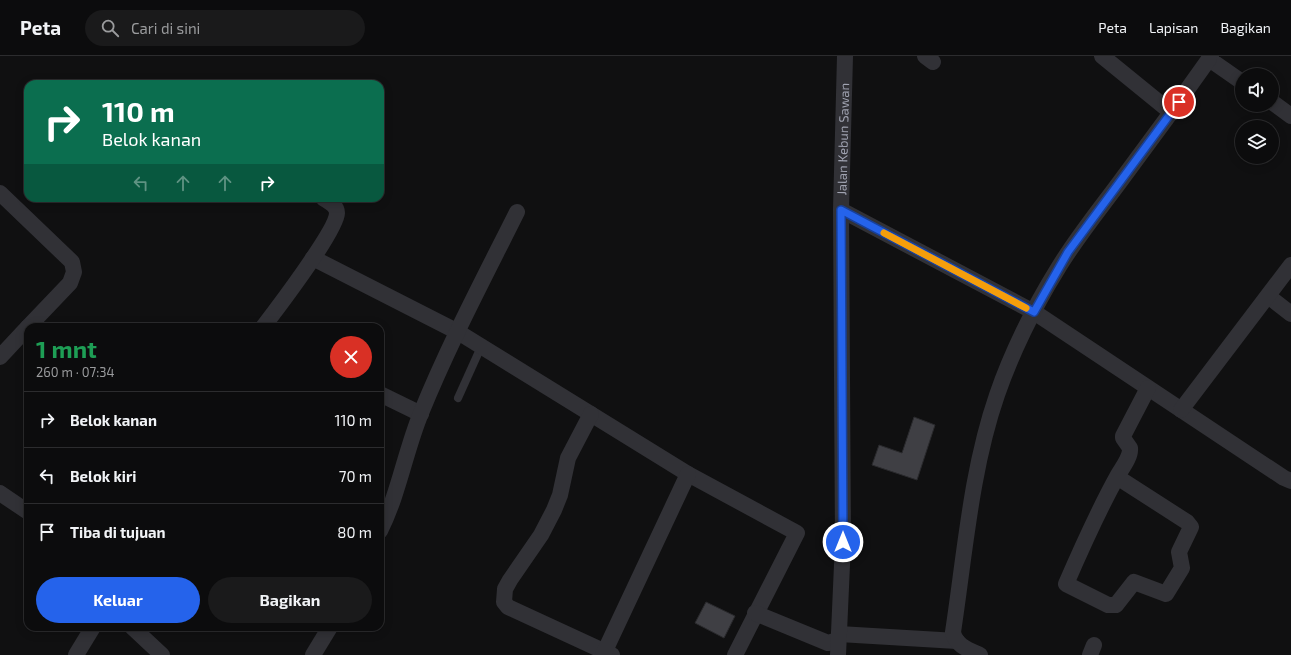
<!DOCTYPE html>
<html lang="id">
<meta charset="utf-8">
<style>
:root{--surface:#0c0c0d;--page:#1a1a1b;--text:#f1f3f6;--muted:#9a9b9d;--line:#2c2c2e;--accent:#2563eb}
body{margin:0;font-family:"Exo 2",sans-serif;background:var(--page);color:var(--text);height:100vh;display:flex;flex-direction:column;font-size:15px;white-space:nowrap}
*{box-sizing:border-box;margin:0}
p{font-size:13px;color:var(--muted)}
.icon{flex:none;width:22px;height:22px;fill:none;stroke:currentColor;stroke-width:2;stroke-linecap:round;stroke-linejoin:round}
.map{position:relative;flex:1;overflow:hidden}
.side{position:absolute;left:24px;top:267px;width:360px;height:308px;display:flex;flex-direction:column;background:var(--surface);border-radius:12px;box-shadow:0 2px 10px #0003,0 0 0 1px var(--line)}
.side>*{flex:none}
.banner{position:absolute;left:24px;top:24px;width:360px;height:122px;border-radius:12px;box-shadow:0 2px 10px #0003,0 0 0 1px var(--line);background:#0b6e4f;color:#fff;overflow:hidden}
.controls{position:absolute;left:1235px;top:12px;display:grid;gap:8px}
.controls a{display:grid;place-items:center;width:44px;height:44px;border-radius:50%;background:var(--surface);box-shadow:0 2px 10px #0003,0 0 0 1px var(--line);font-size:20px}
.pin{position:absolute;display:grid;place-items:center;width:34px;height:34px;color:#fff;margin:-17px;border:2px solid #fff;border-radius:50%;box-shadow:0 1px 4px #0007}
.me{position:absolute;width:44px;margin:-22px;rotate:0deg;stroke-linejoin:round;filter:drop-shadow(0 0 3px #0008)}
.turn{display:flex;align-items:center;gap:14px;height:84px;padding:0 12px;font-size:18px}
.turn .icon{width:52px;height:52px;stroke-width:2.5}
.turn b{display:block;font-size:28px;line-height:34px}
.lanes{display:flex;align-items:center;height:38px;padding:0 12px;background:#0003;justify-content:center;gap:20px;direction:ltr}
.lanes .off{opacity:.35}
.round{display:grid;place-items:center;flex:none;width:42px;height:42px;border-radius:21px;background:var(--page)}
.overview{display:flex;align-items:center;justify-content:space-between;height:68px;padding:0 12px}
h1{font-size:24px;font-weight:700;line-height:30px;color:#1e9e55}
.primary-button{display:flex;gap:8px;margin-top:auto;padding:8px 12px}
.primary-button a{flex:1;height:46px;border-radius:24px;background:var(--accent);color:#fff;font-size:16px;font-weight:700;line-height:46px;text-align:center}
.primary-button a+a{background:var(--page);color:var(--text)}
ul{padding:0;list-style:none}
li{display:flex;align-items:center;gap:12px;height:56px;padding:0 12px;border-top:1px solid var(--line)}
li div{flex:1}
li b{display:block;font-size:15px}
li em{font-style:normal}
header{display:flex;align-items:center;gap:24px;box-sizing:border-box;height:56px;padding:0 20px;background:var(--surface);border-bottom:1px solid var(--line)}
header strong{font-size:19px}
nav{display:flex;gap:22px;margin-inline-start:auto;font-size:14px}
.search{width:280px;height:36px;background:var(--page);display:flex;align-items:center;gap:10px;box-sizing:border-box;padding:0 14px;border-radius:22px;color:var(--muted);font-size:15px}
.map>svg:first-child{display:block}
</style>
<header>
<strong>Peta</strong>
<div class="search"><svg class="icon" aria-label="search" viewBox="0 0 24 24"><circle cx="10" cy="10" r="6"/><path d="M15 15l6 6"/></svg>Cari di sini</div>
<nav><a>Peta</a><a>Lapisan</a><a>Bagikan</a></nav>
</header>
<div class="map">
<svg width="1291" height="599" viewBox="0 0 1291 599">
<rect width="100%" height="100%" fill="#101011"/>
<path fill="#3f3f44" stroke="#2a2a2d" d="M914,361l21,8 -18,55 -45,-15 7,-20 23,8z
M706,546l29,14 -11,22 -29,-15z"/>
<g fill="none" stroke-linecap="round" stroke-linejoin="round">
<path stroke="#313136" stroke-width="8" d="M458,342l23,-51"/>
<g stroke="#313136" stroke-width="16">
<path d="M925,0l8,6"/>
<path d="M1102,0l70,57"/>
<path d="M1211,0l-2,3 33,23"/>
<path d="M1272,46l19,14"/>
<path d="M0,137l72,69 2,10 -4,11 -42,44"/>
<path d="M841,154l193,102 250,166 7,3"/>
<path d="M313,202l145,74 230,142 109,59 -62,122"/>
<path d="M1268,240l23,18"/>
<path d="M263,271c13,-17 74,-97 74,-114 0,-8 -8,-11 -14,-15"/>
<path d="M0,301l28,-30"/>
<path d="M380,338l41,20"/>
<path d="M1181,354l110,-145"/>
<path d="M591,358l-23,44 -8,37 -6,15 -13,25 -31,45 -5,9 -1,13 4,5 104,48"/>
<path d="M1117,421l70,45 4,5 -12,25 3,16 -16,26 -32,-12 -18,23h-8l-42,-21c16,-37 32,-73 52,-109 4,-7 13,-18 12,-27l-7,-10v-2l25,-48"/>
<path d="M0,437l28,19"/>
<path d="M380,475c19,-38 25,-79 41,-118 28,-69 63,-135 96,-201"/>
<path d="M755,557l73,30 10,-3"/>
<path d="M132,571l30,28"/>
<path d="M839,578l118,7"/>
<path d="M76,599l17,-28"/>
<path d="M313,599l17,-28"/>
<path d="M603,599l85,-181"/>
<path id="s1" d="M838,599l5,-113 -2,-332 4,-154"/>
<path d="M980,599c-11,-5 -25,-10 -27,-23 12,-79 18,-162 44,-237 14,-41 37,-88 60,-125 19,-32 43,-61 65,-91 30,-40 59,-80 87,-120"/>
<path d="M1090,599l4,-10"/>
</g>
</g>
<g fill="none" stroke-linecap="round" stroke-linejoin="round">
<g stroke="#184099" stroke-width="10">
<path id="route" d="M843,486l-2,-332 193,102 34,-60 111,-150"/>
</g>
<use href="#route" stroke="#2563eb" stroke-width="7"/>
<path stroke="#f59e0b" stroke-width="7" d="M884,177l142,75"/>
</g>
<g text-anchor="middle" stroke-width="4" stroke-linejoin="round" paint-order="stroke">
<g font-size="13" fill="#a1a4b2" stroke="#0b0b0c">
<text dy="5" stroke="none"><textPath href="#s1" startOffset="516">Jalan Kebun Sawan</textPath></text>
</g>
</g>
</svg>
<div class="controls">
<a><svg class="icon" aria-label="sound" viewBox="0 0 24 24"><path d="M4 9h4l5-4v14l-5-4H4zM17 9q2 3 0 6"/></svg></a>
<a><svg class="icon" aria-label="layers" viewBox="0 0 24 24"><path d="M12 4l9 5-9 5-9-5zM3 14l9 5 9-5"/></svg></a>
</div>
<div class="pin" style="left:1179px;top:46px;background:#d93025"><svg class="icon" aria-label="arrive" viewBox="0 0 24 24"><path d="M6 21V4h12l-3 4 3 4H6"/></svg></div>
<svg class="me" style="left:843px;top:486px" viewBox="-20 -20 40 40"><circle r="17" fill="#2563eb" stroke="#fff" stroke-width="3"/><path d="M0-11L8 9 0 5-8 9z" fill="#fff"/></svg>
<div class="banner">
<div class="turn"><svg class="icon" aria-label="right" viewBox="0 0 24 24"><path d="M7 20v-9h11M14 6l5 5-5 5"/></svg><div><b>110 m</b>Belok kanan</div></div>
<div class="lanes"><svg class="icon off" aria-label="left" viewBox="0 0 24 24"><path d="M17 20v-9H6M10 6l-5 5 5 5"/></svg><svg class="icon off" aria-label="ahead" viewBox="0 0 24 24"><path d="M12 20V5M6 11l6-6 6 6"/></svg><svg class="icon off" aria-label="ahead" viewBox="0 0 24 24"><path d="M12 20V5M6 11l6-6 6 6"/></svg><svg class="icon" aria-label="right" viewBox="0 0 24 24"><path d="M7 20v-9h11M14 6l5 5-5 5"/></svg></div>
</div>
<section class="side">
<div class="overview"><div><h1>1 mnt</h1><p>260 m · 07:34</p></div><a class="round" style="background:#d93025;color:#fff"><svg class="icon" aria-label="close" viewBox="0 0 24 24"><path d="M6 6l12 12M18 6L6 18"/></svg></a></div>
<ul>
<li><svg class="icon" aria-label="right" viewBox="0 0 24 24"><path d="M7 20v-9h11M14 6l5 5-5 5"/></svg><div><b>Belok kanan</b></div><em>110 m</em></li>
<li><svg class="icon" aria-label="left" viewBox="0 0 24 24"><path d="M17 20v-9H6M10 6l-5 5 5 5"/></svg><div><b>Belok kiri</b></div><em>70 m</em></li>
<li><svg class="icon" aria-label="arrive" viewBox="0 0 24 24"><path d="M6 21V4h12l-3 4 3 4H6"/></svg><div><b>Tiba di tujuan</b></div><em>80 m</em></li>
</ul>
<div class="primary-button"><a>Keluar</a><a>Bagikan</a></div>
</section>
</div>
